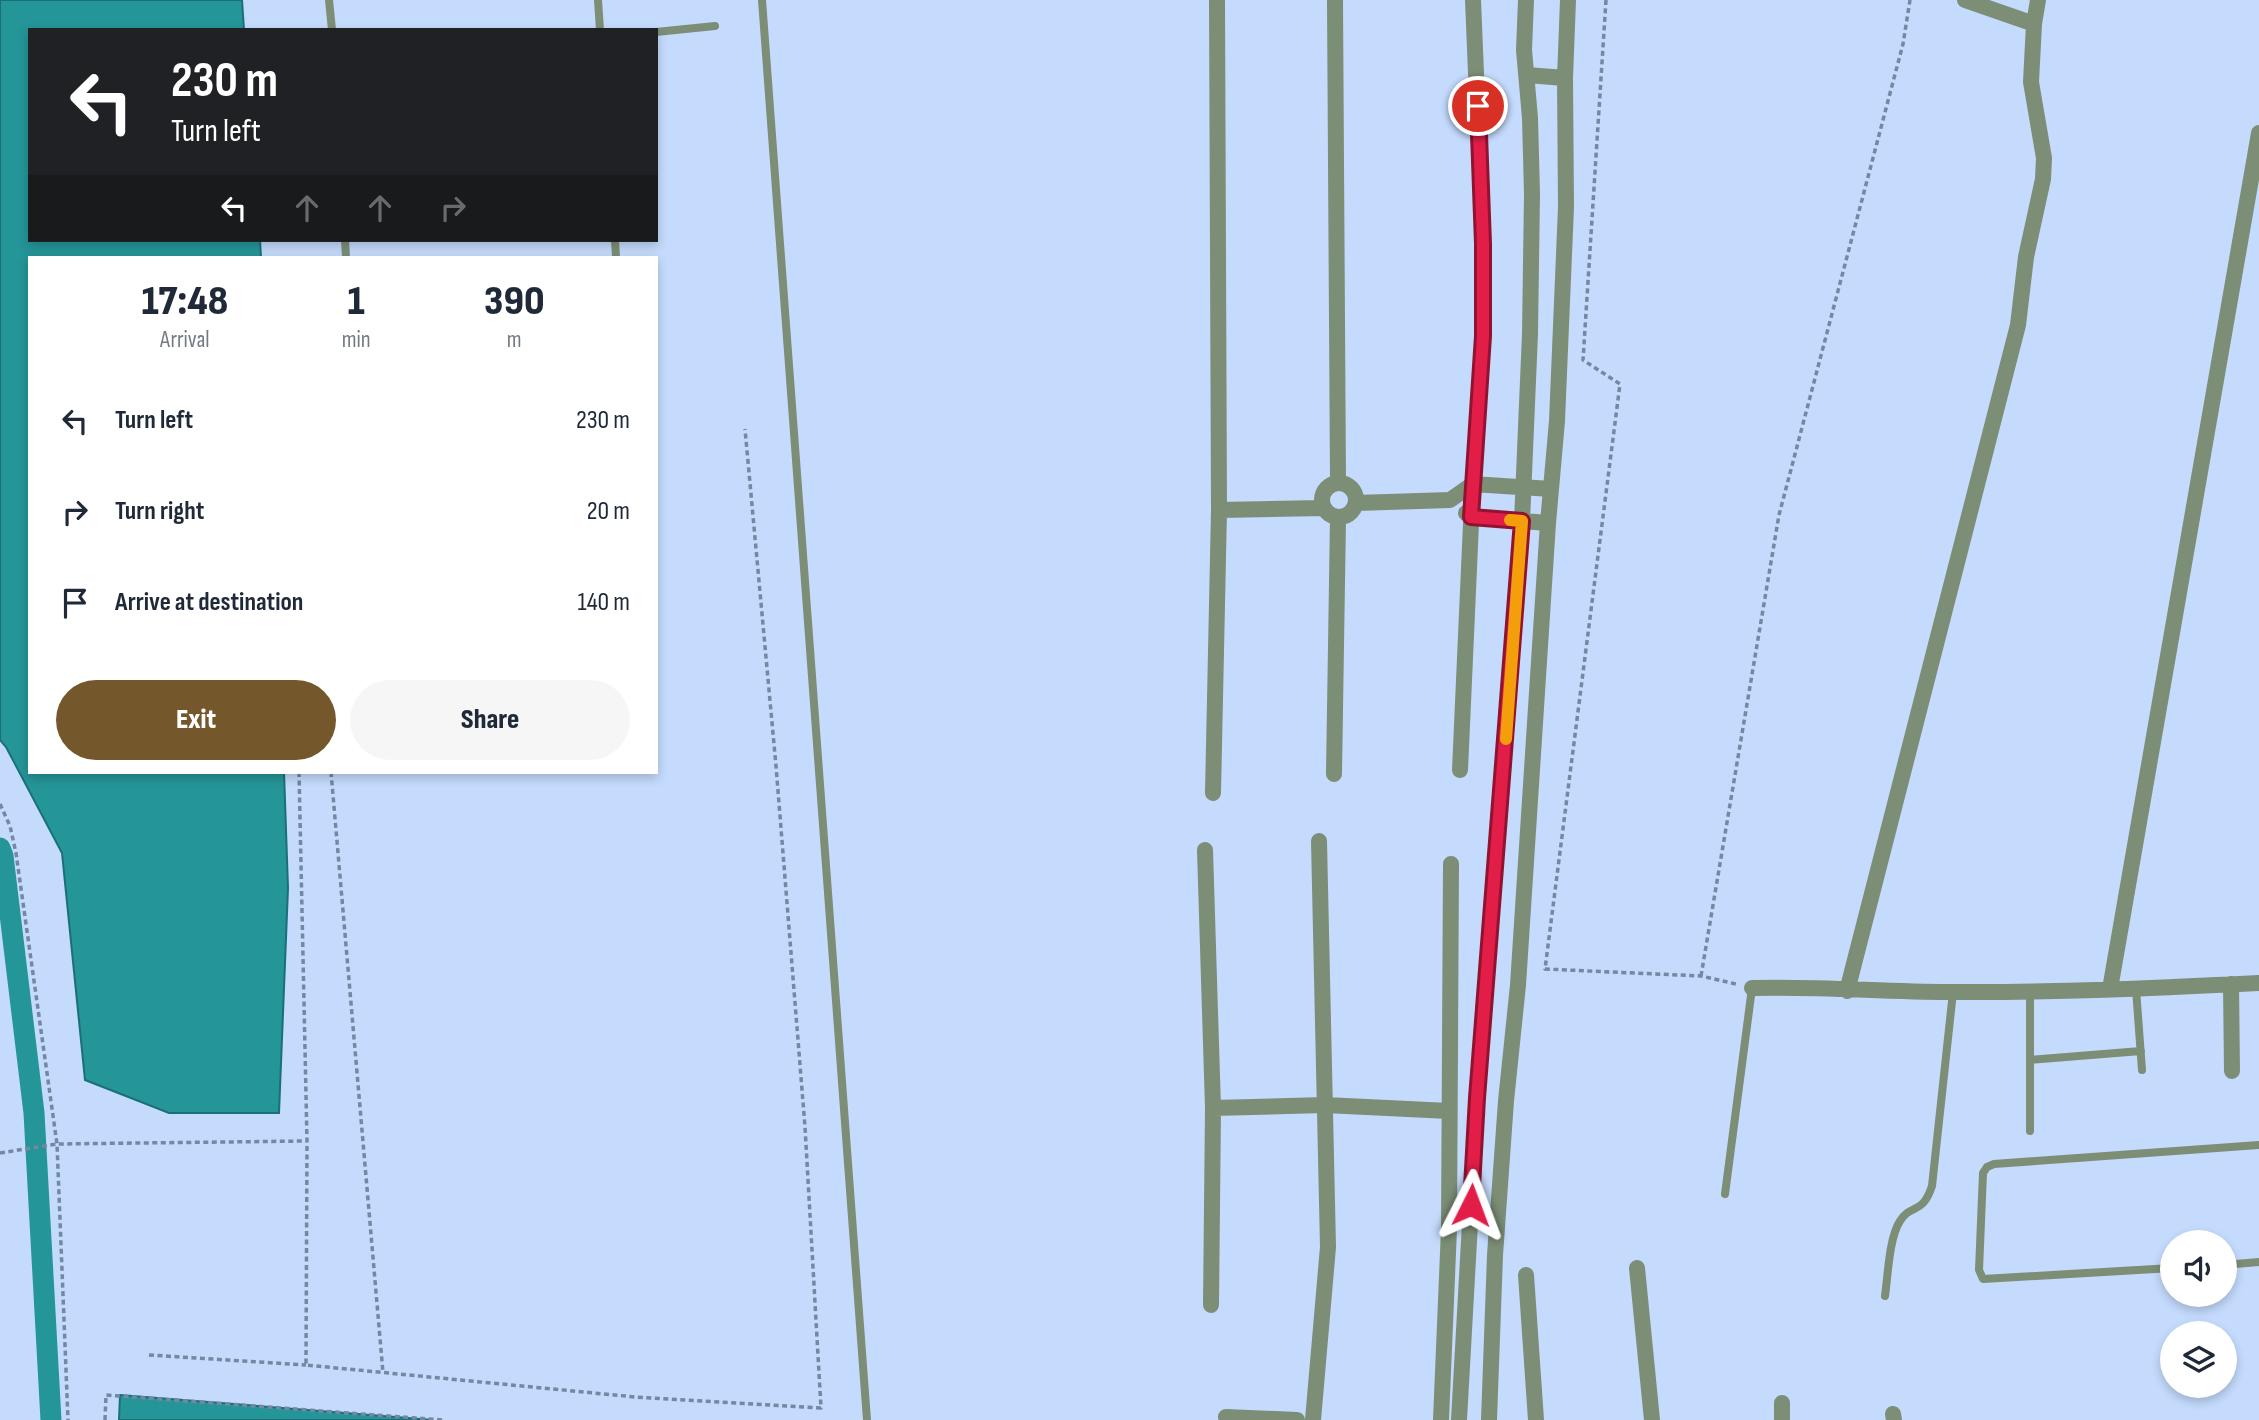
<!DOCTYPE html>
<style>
:root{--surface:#fff;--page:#f6f6f7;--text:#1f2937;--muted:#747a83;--accent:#74582b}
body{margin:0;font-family:"Sofia Sans Condensed",sans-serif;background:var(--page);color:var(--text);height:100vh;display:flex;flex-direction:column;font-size:26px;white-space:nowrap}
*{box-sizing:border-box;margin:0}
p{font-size:23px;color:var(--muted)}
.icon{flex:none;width:38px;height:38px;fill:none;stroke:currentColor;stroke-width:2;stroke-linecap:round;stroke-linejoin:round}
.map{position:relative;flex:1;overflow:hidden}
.sheet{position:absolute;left:28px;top:256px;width:630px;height:518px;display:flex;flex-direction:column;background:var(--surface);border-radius:0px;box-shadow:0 4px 10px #0003}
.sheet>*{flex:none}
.banner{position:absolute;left:28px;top:28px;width:630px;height:214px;border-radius:0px;box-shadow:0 4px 10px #0003;background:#202124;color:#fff;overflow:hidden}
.controls{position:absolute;left:2160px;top:1230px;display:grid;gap:14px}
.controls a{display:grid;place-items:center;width:77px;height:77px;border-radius:50%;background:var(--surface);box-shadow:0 4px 10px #0003;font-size:35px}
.pin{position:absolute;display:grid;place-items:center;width:60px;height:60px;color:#fff;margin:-30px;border:4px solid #fff;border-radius:50%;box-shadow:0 2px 7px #0007}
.me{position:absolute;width:77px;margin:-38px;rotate:3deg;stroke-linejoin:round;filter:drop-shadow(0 0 5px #0008)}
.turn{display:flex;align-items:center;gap:24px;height:147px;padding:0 28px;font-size:32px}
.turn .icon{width:91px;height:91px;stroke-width:2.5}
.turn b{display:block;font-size:49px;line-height:60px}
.lanes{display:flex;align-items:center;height:66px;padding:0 28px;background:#0003;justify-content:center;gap:35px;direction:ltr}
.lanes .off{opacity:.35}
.eta{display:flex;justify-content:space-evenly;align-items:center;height:119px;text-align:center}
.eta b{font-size:42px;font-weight:800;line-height:49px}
.button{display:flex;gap:14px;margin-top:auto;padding:14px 28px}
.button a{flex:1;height:80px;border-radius:42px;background:var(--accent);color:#fff;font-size:28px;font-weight:800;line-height:80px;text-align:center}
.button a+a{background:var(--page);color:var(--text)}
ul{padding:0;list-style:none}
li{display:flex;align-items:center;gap:21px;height:91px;padding:0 28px}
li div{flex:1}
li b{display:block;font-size:26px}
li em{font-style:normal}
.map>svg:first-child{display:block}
</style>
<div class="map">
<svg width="2259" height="1420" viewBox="0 0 2259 1420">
<rect width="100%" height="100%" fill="#c4dbfd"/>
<path fill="#249598" stroke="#1c6f77" stroke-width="2" d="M0,0h242l2,30h-214v210h230l1,17h-231v515h254l4,116 -9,225h-110l-84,-33 -23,-227 -56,-106 -6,-7z
M120,1395l313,25h-314z"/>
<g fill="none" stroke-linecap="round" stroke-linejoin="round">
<path stroke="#249598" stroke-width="21" d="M0,848l3,8 31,257 17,307"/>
<path stroke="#7487a3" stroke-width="3.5" stroke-dasharray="5 3.5" stroke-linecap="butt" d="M1606,0l-23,360 37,24 -75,585 156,7 35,8
M299,772l8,369 -1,224 329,32 186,11 -16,-281 -29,-361 -31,-337
M331,772l52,601
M0,804l10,22 6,27 41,291 11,276
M1701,976l78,-461 124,-471 7,-44
M0,1153l57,-9 250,-3
M149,1355l157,10
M105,1420l1,-25 337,25"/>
<path stroke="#7c8e76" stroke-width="8" d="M329,0l3,30
M598,0l2,30
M762,0l105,1420
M656,32l59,-6
M345,240l1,17
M615,240l1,17
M2136,989l6,81
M2030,990v141
M2030,1060l111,-9
M1725,1194l27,-206
M2224,1265l35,-3
M2172,1268l-189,11 -4,-9 4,-97 4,-6 7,-3 265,-19
M1885,1296c3,-21 4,-58 15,-75 11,-18 22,-5 32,-35l21,-194"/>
<path stroke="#7c8e76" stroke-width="16" d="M1335,0l3,482
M2034,24l4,-24
M1527,75l38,3
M1322 500a17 17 0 1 1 34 0a17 17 0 1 1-34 0Z
M1356,503l94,-3 23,-16 78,5
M1219,510l104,-2
M1466,513l5,4 77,6
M1460,770l12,-269 11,-165v-92l-10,-244
M1334,774l4,-256
M1213,793l6,-283 -2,-510
M1205,850l8,258 -2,197
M2231,984l1,87
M1752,988c66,-2 131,4 197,4 104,1 207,-4 310,-9
M2110,989l149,-856
M1847,991l171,-666 8,-68 17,-78 1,-21 -13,-76 3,-58 -69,-24
M1213,1108l112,-3 124,6
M1637,1268l15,152
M1526,1275l10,145
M1782,1403v17
M1893,1414l1,6
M1226,1417l71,3
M1313,1420l15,-173 -9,-406
M1441,1420l8,-191 2,-365
M1459,1420l18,-322 45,-577 8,-187 2,-140 -2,-76 -6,-68 2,-50
M1489,1420l6,-165 11,-154 12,-116 30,-462 9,-102 9,-214 -1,-129 3,-78"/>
</g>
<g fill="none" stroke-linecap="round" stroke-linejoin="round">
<g stroke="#92132f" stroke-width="18">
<path id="route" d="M1471,1205l6,-107 45,-577 -51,-4 12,-181v-92l-5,-138"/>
</g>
<use href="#route" stroke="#e11d48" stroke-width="12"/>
<path stroke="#f59e0b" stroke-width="12" d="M1506,739l16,-218 -12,-1"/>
</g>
</svg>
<div class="controls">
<a><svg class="icon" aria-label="sound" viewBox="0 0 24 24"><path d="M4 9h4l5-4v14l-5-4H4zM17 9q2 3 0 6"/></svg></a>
<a><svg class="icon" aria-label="layers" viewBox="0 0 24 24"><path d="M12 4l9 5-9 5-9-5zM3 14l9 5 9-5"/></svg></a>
</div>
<div class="pin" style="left:1478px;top:106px;background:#d93025"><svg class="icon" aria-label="arrive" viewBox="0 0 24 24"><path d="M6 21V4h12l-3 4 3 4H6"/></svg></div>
<svg class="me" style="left:1471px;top:1205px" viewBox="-20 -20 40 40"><path d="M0-17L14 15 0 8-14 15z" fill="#e11d48" stroke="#fff" stroke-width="4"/></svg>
<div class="banner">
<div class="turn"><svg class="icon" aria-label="left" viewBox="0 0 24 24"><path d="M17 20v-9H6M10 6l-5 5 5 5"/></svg><div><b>230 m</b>Turn left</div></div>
<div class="lanes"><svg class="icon" aria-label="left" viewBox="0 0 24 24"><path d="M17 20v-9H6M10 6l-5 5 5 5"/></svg><svg class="icon off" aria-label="ahead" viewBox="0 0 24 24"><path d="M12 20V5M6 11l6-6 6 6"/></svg><svg class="icon off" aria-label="ahead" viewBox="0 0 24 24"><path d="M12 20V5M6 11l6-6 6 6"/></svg><svg class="icon off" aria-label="right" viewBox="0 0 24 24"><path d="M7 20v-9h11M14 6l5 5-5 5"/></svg></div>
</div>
<section class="sheet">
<div class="eta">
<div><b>17:48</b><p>Arrival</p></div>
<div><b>1</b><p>min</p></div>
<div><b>390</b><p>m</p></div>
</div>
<ul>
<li><svg class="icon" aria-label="left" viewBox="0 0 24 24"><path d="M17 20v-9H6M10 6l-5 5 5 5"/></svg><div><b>Turn left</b></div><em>230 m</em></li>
<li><svg class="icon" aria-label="right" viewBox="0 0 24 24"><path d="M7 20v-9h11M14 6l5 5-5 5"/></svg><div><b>Turn right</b></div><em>20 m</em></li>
<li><svg class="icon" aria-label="arrive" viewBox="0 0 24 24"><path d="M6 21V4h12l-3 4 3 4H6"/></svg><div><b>Arrive at destination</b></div><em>140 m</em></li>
</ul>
<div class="button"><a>Exit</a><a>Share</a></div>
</section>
</div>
